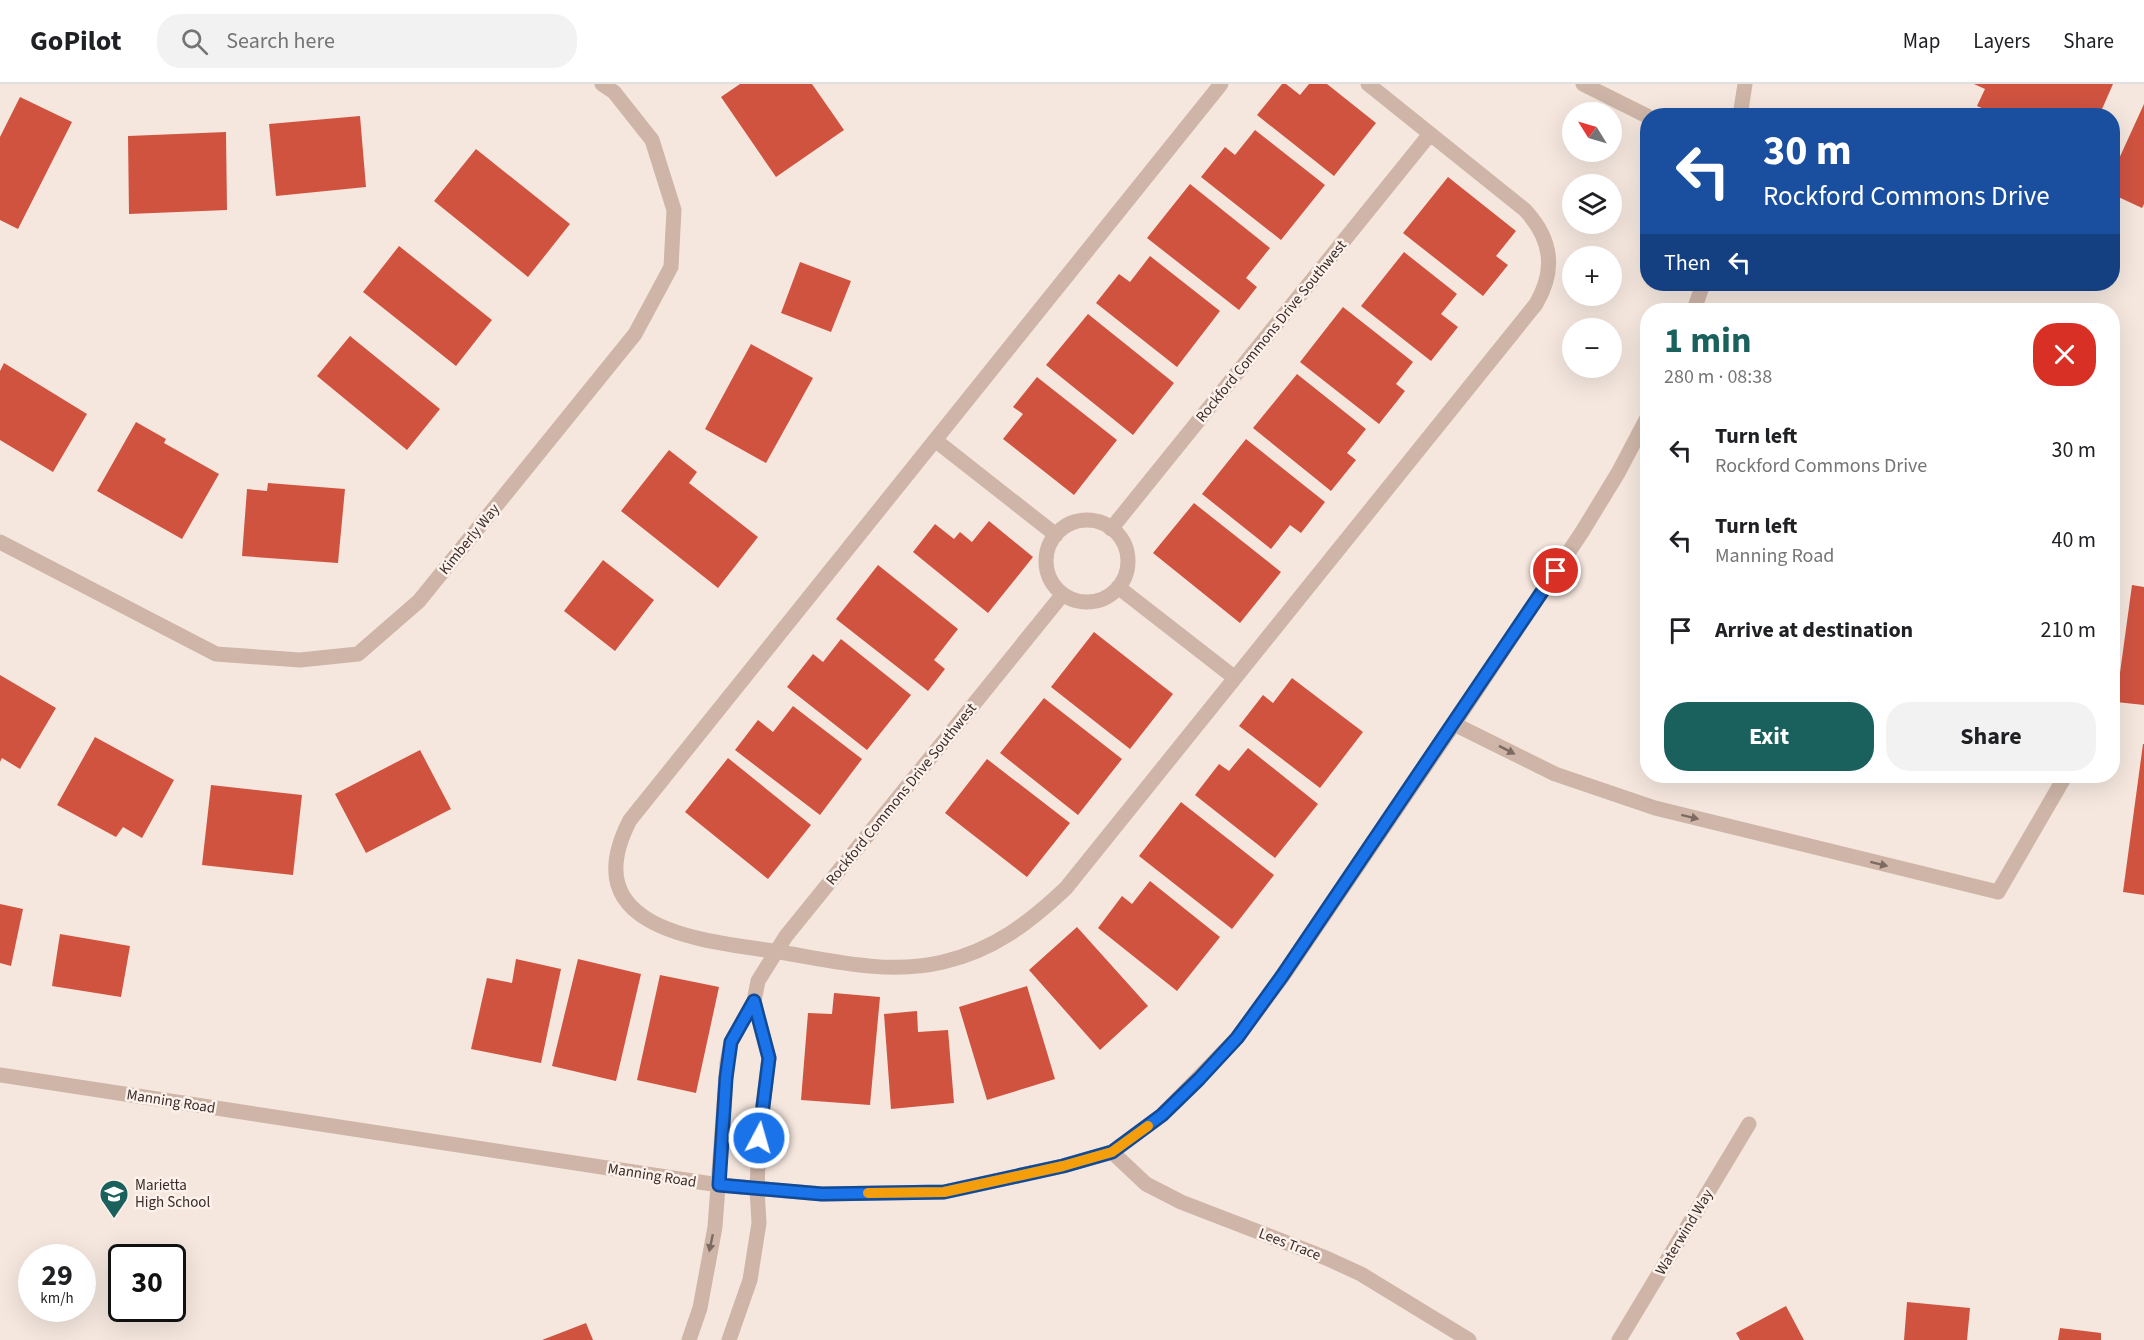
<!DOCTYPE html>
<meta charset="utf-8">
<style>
:root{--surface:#fff;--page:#f2f2f2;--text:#202124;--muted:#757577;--line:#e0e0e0;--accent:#1a605d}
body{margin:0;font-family:"Source Sans 3",sans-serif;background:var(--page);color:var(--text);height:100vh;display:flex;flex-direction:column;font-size:22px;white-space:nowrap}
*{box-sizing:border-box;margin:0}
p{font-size:20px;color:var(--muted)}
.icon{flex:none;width:33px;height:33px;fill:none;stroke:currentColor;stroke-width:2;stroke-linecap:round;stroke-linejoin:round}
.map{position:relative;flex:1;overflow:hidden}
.sheet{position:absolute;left:1640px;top:219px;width:480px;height:480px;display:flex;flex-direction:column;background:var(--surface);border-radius:24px;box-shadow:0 6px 24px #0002}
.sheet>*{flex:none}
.banner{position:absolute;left:1640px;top:24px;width:480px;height:183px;border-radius:24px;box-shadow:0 6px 24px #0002;background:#1a4fa0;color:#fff;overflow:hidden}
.needle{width:39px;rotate:307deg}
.tools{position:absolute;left:1562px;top:18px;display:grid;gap:12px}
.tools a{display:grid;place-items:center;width:60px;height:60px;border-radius:50%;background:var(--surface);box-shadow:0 6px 24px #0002;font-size:30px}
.speed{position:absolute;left:18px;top:1160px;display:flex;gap:12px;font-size:30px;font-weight:700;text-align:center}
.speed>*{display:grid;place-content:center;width:78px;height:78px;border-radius:50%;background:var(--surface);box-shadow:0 6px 24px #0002;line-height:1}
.speed small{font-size:15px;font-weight:400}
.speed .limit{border:3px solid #111;border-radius:9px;background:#fff;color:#111}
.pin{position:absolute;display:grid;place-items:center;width:51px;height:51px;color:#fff;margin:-26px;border:3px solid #fff;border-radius:50%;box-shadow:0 2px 6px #0007}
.me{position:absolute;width:66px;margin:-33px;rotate:6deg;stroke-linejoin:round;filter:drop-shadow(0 0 4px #0008)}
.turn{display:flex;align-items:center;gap:21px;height:126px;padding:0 24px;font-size:27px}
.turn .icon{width:78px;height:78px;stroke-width:2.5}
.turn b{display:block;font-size:42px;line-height:51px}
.then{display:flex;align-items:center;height:57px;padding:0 24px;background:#0003;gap:12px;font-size:22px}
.round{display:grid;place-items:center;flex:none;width:63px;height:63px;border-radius:24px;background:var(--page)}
.headline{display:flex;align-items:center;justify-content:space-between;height:102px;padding:0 24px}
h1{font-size:36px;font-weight:700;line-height:45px;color:var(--accent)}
.action{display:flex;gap:12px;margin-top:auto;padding:12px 24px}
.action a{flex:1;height:69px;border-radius:24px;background:var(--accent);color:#fff;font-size:24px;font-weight:700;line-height:69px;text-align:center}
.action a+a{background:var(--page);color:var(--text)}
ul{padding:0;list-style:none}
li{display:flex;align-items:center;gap:18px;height:90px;padding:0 24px}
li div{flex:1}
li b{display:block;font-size:22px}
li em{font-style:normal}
header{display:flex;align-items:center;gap:36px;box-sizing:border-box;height:84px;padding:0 30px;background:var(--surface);border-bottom:2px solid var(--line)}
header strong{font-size:28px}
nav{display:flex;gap:33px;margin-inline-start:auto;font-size:21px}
.search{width:420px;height:54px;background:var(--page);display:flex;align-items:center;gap:15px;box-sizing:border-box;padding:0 21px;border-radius:24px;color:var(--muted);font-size:22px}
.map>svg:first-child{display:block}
</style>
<header>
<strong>GoPilot</strong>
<div class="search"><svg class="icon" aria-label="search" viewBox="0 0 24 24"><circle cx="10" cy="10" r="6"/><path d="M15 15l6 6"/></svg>Search here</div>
<nav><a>Map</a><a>Layers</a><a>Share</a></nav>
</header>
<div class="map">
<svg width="2144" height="1256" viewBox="0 0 2144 1256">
<rect width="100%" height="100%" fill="#f5e7de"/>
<path fill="#d05340" d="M740,0h72l32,46 -68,47 -55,-80z
M1282,0h4l14,11 9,-11h18l49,39 -42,53 -77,-61z
M1974,0h139l-14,32h-98l-24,-10 8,-17z
M20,13l52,25 -54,107 -18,-9v-83z
M2144,20v100l-2,4 -30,-14v-20z
M360,32l6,71 -90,9 -7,-72z
M1255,46l70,55 -44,55 -80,-63 24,-30 10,8z
M226,48l1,78 -98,4 -1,-78z
M476,65l94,75 -42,53 -94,-76z
M1448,93l68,54 -20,25 12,9 -25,31 -80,-63z
M1190,100l80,64 -24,30 11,9 -18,23 -92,-72z
M399,162l93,74 -36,46 -93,-74z
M1404,168l53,42 -16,20 17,13 -27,34 -70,-55z
M1150,172l70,55 -43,56 -81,-64 23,-29 11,8z
M800,178l51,19 -20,51 -50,-19z
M1343,223l70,55 -17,22 9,7 -26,33 -79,-62z
M1088,230l86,69 -41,52 -87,-70z
M350,252l90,73 -33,41 -90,-74z
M751,260l62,34 -47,85 -61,-34z
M4,279l83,51 -34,58 -53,-32v-69z
M1297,290l69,55 -19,24 9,7 -25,31 -78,-63z
M1037,293l80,63 -43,55 -71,-56 20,-25 -10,-7z
M136,338l30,17 -2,4 55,31 -37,65 -85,-48z
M1246,355l79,63 -24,31 -11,-8 -19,24 -69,-55z
M669,366l28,22 -8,11 69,54 -40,51 -97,-77z
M268,399l77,6 -7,74 -96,-7 5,-67 20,2z
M1194,419l87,69 -41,51 -87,-70z
M989,437l44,36 -45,56 -75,-61 22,-28 19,15 6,-7 12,10z
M603,476l51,40 -39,51 -51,-40z
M878,481l80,64 -24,31 11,9 -17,22 -92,-72z
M2132,501l12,2v118l-28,-3z
M1094,548l79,62 -43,55 -79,-62z
M841,555l70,56 -44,55 -80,-63 26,-33 10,8z
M0,591l56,33 -36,61 -18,-11 -2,4z
M1292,594l71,54 -43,56 -81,-62 24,-31 10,8z
M1044,614l78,61 -44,56 -78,-62z
M793,622l69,53 -42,56 -85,-65 23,-30 15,12z
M95,653l79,43 -32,58 -19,-11 -7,10 -59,-32z
M2143,660h1v151l-21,-3z
M1248,664l70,56 -43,54 -80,-63 24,-31 10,7z
M420,666l31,59 -85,44 -31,-59z
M728,674l83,67 -43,54 -83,-67z
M987,675l83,64 -43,54 -82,-64z
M211,701l91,10 -9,80 -91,-10z
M1181,718l93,73 -42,54 -93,-73z
M1150,797l70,56 -43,54 -79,-63 24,-32 10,8z
M0,820l23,5 -12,57 -11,-3z
M1077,843l71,79 -48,44 -71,-80z
M60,850l70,12 -9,51 -69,-11z
M516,875l45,10 -20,94 -70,-14 16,-71 25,5z
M578,875l63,15 -25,107 -64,-15z
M660,891l59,12 -23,106 -59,-13z
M1027,902l28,93 -68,21 -28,-93z
M834,909l46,4 -10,108 -69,-5 7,-87 24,1z
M917,927l1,21 30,-2 6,73 -63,6 -7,-95z
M1907,1218l63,6 -3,32h-63z
M1786,1222l18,34h-64l-4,-7z
M586,1239l7,17h-51z
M2060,1244l41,5v7h-43z"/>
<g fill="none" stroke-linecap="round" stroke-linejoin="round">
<path stroke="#ceb5a8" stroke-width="15" d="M1221,0l-591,736c-58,112 77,121 150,132 53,9 109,23 163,10 51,-12 86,-39 123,-74l470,-584c20,-34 16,-65 -11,-94l-157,-126
M1583,0l64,32
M1740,32l5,-32
M1694,226l9,-26
M935,356l121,95
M1046 477a41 41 0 1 1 82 0a41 41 0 1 1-82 0Z
M1111,445l319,-395
M0,458l216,112 84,6 58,-6 61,-53 216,-267 36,-67 3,-57 -22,-70 -38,-48 -12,-8
M1118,503l117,91
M1454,640l101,50 100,34 343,84 65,-112
M0,991l719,110 103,9 122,-2 119,-26 49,-14 50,-37 75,-77 46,-62 171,-252 128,-192 36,-59 29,-55
M1112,1068l34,32 35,18 145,56 35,16 108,66
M689,1256l11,-32 15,-81 12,-164 4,-21 23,-41 4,-20 28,-45 277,-342
M729,1256l21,-60 9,-57 -2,-34 2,-51 10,-80 -15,-57
M1619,1256l130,-216"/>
</g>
<defs><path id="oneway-solid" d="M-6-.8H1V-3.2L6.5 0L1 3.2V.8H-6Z" transform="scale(1.5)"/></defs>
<g fill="#7d6a62">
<use href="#oneway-solid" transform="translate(1507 666) rotate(27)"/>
<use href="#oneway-solid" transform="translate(1690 733) rotate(14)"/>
<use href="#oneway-solid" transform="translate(1879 780) rotate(14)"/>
<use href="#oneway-solid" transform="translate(711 1159) rotate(102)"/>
</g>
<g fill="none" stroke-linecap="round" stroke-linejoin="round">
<g stroke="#114b97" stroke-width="15">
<path id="route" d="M759,1054l10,-80 -15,-57 -23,41 -5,36 -7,107 103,9 122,-2 119,-26 49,-14 50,-37 37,-36 38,-41 45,-62 274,-405"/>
</g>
<use href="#route" stroke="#1a73e8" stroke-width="10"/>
<path stroke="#f59e0b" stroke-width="10" d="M868,1109l76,-1 119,-26 49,-14 36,-26"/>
</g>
<defs>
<g id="school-pin" transform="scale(1.5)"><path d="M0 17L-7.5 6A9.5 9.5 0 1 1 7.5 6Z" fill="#1a605d" stroke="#fcf2eb"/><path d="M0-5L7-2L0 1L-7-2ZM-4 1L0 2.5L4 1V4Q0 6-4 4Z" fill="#fff"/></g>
</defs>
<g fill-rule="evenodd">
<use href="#school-pin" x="114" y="1110"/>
</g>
<g text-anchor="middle" stroke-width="5" stroke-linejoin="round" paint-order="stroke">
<g font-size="15" fill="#3b2c29" stroke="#fcf2eb">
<text transform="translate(1271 247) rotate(-51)" y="5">Rockford Commons Drive Southwest</text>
<text transform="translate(469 455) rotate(-51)" y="5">Kimberly Way</text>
<text transform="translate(901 710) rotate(-51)" y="5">Rockford Commons Drive Southwest</text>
<text transform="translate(171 1017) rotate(9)" y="5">Manning Road</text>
<text transform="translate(652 1091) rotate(9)" y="5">Manning Road</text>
<text transform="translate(1684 1148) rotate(-59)" y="5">Waterwind Way</text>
<text transform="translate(1290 1160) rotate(21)" y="5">Lees Trace</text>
</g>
<g font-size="15" fill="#3b2c29" stroke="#fcf2eb" text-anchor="start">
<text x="135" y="1106">Marietta<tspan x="135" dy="17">High School</tspan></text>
</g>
</g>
</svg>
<div class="tools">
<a><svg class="needle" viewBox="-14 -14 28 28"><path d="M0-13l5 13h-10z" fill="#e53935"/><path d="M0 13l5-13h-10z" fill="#757577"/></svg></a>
<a><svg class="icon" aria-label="layers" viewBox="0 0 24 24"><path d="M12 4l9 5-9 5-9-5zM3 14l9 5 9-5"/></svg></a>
<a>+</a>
<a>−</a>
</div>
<div class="speed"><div>29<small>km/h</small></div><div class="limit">30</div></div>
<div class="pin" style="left:1556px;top:487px;background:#d93025"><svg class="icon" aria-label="arrive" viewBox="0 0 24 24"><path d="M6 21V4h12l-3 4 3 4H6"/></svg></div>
<svg class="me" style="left:759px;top:1054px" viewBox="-20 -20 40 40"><circle r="17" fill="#1a73e8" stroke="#fff" stroke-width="3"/><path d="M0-11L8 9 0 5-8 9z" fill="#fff"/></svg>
<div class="banner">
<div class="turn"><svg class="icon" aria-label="left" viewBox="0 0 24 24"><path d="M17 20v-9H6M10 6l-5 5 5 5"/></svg><div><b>30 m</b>Rockford Commons Drive</div></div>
<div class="then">Then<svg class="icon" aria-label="left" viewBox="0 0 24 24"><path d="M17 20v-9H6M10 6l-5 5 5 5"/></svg></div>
</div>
<section class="sheet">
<div class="headline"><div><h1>1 min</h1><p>280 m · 08:38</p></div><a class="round" style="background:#d93025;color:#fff"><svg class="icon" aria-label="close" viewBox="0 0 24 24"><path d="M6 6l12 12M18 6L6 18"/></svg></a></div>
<ul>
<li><svg class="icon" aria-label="left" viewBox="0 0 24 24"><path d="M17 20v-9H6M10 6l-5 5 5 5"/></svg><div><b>Turn left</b><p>Rockford Commons Drive</p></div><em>30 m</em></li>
<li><svg class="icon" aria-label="left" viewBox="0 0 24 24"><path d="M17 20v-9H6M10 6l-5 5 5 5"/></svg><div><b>Turn left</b><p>Manning Road</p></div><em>40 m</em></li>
<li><svg class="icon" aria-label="arrive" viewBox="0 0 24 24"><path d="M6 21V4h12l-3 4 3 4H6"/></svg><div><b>Arrive at destination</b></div><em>210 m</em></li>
</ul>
<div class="action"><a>Exit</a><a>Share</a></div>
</section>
</div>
